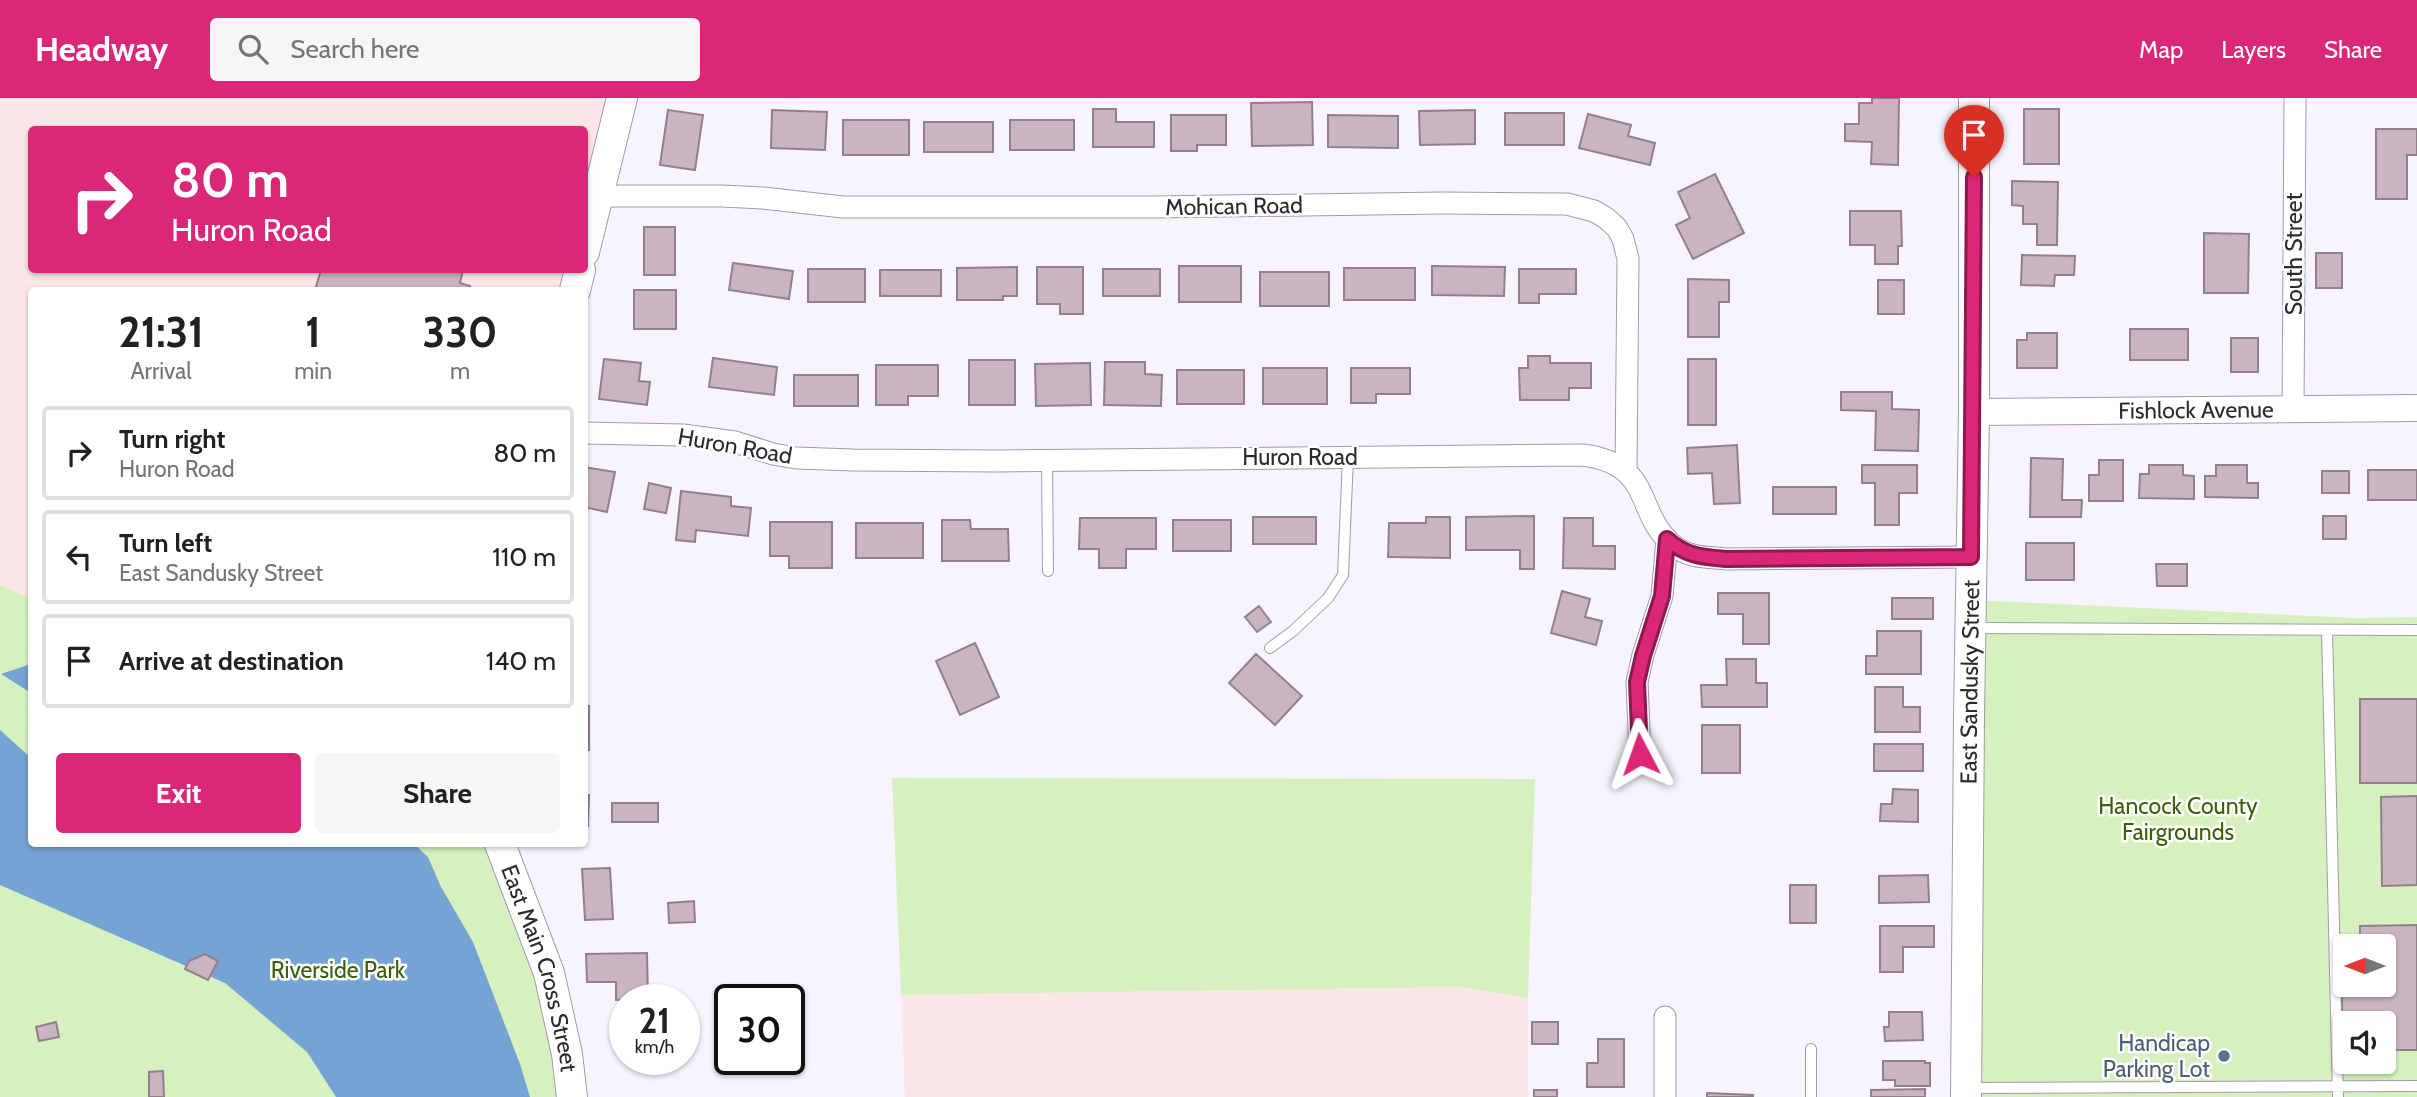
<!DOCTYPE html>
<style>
:root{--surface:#fff;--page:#f6f6f6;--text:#202124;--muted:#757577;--line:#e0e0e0;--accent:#db2777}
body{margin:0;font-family:Cabin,sans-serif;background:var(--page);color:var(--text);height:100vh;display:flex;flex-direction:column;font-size:26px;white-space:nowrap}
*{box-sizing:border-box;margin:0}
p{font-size:23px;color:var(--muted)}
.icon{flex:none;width:38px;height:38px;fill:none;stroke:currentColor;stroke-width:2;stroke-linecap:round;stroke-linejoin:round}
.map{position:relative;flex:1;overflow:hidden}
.details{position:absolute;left:28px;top:189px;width:560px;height:560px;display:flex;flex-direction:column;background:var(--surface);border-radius:7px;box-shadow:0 2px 5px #0004}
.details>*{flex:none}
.guide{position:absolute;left:28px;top:28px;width:560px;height:147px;border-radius:7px;box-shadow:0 2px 5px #0004;background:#db2777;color:#fff;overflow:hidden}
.needle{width:46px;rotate:270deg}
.tools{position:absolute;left:2333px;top:836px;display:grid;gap:14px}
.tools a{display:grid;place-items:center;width:63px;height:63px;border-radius:7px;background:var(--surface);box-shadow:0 2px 5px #0004;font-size:35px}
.speed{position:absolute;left:609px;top:886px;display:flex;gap:14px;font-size:35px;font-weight:700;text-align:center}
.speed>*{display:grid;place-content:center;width:91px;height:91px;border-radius:50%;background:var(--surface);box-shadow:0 2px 5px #0004;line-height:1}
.speed small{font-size:18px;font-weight:400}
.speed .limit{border:4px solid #111;border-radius:10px;background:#fff;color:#111}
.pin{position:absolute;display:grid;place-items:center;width:60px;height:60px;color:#fff;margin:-72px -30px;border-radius:50% 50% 50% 0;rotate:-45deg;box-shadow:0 0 7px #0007}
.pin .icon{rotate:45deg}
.me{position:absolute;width:77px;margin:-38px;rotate:356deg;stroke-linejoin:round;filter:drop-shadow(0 0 5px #0008)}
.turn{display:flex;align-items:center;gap:24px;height:147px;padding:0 28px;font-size:32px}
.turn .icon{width:91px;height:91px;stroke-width:2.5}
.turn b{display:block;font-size:49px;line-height:60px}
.eta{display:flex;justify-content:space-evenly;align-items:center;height:119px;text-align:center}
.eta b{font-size:42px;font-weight:700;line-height:49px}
.cta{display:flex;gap:14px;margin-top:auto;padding:14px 28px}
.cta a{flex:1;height:80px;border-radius:7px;background:var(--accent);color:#fff;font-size:28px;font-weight:700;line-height:80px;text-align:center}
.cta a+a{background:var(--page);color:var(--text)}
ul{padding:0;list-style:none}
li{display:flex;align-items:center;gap:21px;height:94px;margin:0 14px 10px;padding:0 14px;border:4px solid var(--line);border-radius:7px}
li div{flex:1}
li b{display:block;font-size:26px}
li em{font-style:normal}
header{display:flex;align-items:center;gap:42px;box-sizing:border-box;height:98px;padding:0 35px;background:var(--accent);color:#fff}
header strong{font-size:33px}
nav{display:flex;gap:38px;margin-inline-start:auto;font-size:24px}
.search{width:490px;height:63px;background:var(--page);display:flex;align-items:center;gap:18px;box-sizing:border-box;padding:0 24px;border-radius:7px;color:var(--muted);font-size:26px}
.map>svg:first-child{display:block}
</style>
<header>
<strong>Headway</strong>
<div class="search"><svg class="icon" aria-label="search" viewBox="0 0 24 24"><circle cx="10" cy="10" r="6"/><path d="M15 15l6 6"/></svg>Search here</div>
<nav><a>Map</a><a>Layers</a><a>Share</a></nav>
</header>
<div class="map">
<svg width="2417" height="999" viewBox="0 0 2417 999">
<rect width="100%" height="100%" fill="#f8f4fd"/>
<path fill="#fce6e7" d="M0,0h622l-37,154 -1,-122h-552v140h548l-5,20h-543l-1,309 -31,-14z
M1461,889l67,11v99h-623l-4,-102z"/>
<path fill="#d6f1bf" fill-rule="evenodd" d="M0,487l31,14 1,245h454l50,131 17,81 6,41h-559z
M1971,502l385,18 61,-1v480h-451zM2345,849h39v38h-39zM2345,926h39v38h-39z
M892,680l643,1 -7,219 -67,-11 -560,8z"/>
<path fill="#75a3d4" d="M31,566v29l-30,-19z
M0,632l31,28 1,86h382l14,13 13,30 32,55 47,122 10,33h-194l-29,-45 -82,-69 -225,-98z"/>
<path fill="#c9b4c0" stroke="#93808b" stroke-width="2" d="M1872,0h27l-1,67 -27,-1 1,-22 -27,-1v-17h14v-21h13z
M1312,4l1,43 -61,1 -1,-43z
M1093,11h23v13h38v25h-61z
M2024,11h35v55h-35z
M668,12l35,5 -8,55 -35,-5z
M772,12l55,2 -2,38 -54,-2z
M1475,12v34l-55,1 -1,-34z
M1505,15h59v32h-59z
M1588,16l43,11 -3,11 27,7 -5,22 -71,-17z
M1171,17h55v30h-29v6h-26z
M1328,17l70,1v32l-70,-1z
M843,22h66v35h-66z
M1010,22h64v30h-64z
M924,24h69v30h-69z
M2376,31h41v26h-10v44h-31z
M1715,76l29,59 -51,26 -17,-34 14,-7 -12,-26z
M2012,83l46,1 -1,63h-20v-21h-14v-18l-11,-1z
M1850,113h51l1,35h-4v18h-23v-19h-25z
M644,129h31v48h-31z
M2204,135l45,1 -1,59h-44z
M2316,155h26v35h-26z
M2022,157l53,1 -1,19h-19l-1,11 -33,-1z
M733,165l60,8 -4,28 -60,-9z
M1179,168h62v36h-62z
M1432,168l73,1 -1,29 -72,-1z
M1017,169v29h-14v4h-46v-32z
M1037,169h46v47h-23v-10h-23z
M1344,170h71v32h-71z
M808,171h57v33h-57z
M1103,171h57v27h-57z
M1519,171h57v25h-37v9h-20z
M321,172h142l-3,13 10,3 -1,4h-154z
M880,172h61v26h-61z
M1260,174h69v34h-69z
M1688,181l41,1v22h-10v35h-31z
M1878,182h26v34h-26z
M634,192h42v39h-42z
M2130,231h58v31h-58z
M2027,235h30v35h-40v-28h10z
M2231,240h27v34h-27z
M1528,258h22v7h41v25h-22v12h-49l-1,-32h9z
M713,260l64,9 -3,28 -65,-8z
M604,261l37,4 -2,18 11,1 -3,23 -48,-6z
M1688,261h28v66h-28z
M969,262h46v45h-46z
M1105,264h40v12l17,1 -1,31 -57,-1z
M1090,265l1,42 -55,1 -1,-42z
M876,267h62v31h-30v9h-32z
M1263,270h64v36h-64z
M1351,270h59v26h-34v9h-25z
M1177,272h67v34h-67z
M794,277h64v31h-64z
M1841,294h51v17l27,1 -1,41 -43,-1 1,-39 -35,-1z
M1737,347l3,58 -26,1 -2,-31 -24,1 -1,-26z
M2031,360l32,1 -1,41h20l-1,17h-51z
M2099,362h24v41h-34v-26h10z
M1862,367h55v28h-18v32h-24v-42h-13z
M2149,367h34v10l11,1v23l-55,-1 1,-24h9z
M2216,367h31v18h11v15l-53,-1v-21h11z
M584,369l31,5 -8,40 -23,-5z
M2368,372h49v30h-49z
M2322,373h27v22h-27z
M649,385l22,5 -5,25 -22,-4z
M1773,389h63v27h-63z
M681,393l50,6v9l20,2 -3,28 -52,-6 -1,12 -19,-2z
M1534,418v53h-14v-19h-54v-33z
M2323,418h23v23h-23z
M1253,419h63v27h-63z
M1426,419h24v41l-62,-1 1,-34h37z
M1080,420h76v31h-30v19h-27v-19h-20z
M1564,420h29v28h22v23l-52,-1z
M942,422h28l1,9h37l1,32h-67z
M1173,422h58v31h-58z
M770,424h62v46h-43v-12h-19z
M856,425h67v35h-67z
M2026,445h48v37h-48z
M2156,466h31v22h-30z
M1562,493l28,8 -5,18 17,4 -6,24 -45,-12z
M1718,495h51v51h-26v-30h-25z
M1892,500h41v21h-41z
M1259,508l12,16 -14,10 -12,-15z
M1877,533h44v43h-55v-18h11z
M975,545l24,54 -39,18 -24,-54z
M1256,556l46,42 -27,29 -46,-42z
M1726,561h30v24h11v24h-65l-1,-22h26z
M1875,589h28v20h17v25h-45z
M2360,601h57v84h-57z
M584,608h5v44h-5z
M1702,627h38v48h-38z
M1874,646h49v27h-49z
M1893,691l25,1v32l-38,-1 1,-17h11z
M584,697h5l-1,31h-4z
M2417,698v89l-35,1 -1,-89z
M612,705h46v19h-46z
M610,770l3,51 -28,1 -3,-51z
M1928,777l1,27 -50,1v-27z
M1790,787h26v38h-26z
M694,803l1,21 -26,1 -1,-20z
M2417,827v125h-33v-26l-42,-1v-30h18v-8h24v-38h-24v-21z
M1880,828h54v21h-31v25h-23z
M647,855l1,46 -32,1v-18h-29l-1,-28z
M205,856l13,7 -10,19 -23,-11 4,-8z
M1889,914h33l1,28 -38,1 -1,-14h5z
M56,924l3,15 -20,4 -3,-14z
M1532,924h26v22h-26z
M1598,941h26v48h-37v-24h11z
M1883,963h42v2h5v23h-35v-6h-12z
M163,973l1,26h-15v-25z
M1925,991v8h-54v-7z
M1534,992h23v7h-23z
M1707,995l46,2v2h-46z"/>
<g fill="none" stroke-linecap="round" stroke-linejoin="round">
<g stroke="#a399ac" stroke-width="12">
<path id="service" d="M1047,362l1,111
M1973,530l444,2
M2327,532l11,467
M1270,550l23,-17 35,-33 15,-23 5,-118
M1969,990l448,-2
M1811,999v-48"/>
</g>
<g stroke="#a399ac" stroke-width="23">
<path id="minor" d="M598,98h124l41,2 80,9h310l290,-4 124,1 27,7 12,7 11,10 6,11 5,20 -2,213
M2293,311l2,-311
M584,335l99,2 52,7 38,12 23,4 57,2 144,1 586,-6c73,10 50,58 91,91 15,12 34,11 52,13l245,-2
M1640,656l-3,-72 6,-27 19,-59 5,-57
M1665,919v80"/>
</g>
<g stroke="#a399ac" stroke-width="28">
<g id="tertiary">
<path id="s1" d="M1974,314l443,-4"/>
</g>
</g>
<g stroke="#a399ac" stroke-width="32">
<g id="secondary">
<path d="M584,154l38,-154"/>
<path d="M575,192l5,-20"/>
<path id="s2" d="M500,746l49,129 18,81 5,43"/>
<path id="s3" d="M1966,999l3,-381 5,-304v-314"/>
</g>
</g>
<use href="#service" stroke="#fff" stroke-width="10"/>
<use href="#minor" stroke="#fff" stroke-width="21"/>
<use href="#tertiary" stroke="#fff" stroke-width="26"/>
<use href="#secondary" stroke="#fff" stroke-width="30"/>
</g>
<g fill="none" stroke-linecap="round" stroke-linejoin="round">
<g stroke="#8e194d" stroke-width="18">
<path id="route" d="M1640,656l-3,-72 6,-26 19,-60 5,-57c18,17 36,18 59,20l245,-2 3,-380"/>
</g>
<use href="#route" stroke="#db2777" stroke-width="12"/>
</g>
<circle fill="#5c6f8a" stroke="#fff" stroke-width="2.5" cx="2224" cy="958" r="7"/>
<g text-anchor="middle" stroke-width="5" stroke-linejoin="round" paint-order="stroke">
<g font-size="23" fill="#2d2930" stroke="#fff">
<text transform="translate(1234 108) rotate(-1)" y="8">Mohican Road</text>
<text transform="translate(2294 156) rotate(-90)" y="8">South Street</text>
<text dy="8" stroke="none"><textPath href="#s1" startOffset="222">Fishlock Avenue</textPath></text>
<text transform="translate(735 348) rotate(10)" y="8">Huron Road</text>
<text x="1300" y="367">Huron Road</text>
<text dy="8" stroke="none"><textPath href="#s3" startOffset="415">East Sandusky Street</textPath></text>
<text dy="8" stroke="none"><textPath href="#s2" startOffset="131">East Main Cross Street</textPath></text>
</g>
<g font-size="23" fill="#3b6007" stroke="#fff">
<text x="2178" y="716">Hancock County<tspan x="2178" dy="26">Fairgrounds</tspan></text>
<text x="338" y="880">Riverside Park</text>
</g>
<g font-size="23" fill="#4e5e75" stroke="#fff" text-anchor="end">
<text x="2210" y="953">Handicap<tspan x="2210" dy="26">Parking Lot</tspan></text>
</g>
</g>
</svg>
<div class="tools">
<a><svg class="needle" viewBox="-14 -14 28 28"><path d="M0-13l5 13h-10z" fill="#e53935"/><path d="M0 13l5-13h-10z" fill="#757577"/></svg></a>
<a><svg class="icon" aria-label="sound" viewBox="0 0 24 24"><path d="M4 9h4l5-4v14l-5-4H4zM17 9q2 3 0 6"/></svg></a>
</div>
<div class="speed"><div>21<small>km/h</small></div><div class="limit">30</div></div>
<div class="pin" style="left:1974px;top:79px;background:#d93025"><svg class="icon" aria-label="arrive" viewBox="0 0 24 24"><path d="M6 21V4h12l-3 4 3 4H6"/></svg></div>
<svg class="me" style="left:1640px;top:656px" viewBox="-20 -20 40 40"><path d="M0-17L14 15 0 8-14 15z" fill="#db2777" stroke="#fff" stroke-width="4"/></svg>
<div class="guide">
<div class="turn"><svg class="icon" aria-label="right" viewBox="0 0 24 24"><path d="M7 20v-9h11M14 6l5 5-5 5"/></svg><div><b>80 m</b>Huron Road</div></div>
</div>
<section class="details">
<div class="eta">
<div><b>21:31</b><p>Arrival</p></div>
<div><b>1</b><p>min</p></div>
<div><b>330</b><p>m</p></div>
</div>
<ul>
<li><svg class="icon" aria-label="right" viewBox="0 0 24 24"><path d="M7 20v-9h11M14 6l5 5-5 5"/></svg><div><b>Turn right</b><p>Huron Road</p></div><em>80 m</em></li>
<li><svg class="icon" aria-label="left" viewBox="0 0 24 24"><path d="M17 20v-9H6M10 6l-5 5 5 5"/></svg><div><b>Turn left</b><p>East Sandusky Street</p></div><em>110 m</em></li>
<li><svg class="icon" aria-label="arrive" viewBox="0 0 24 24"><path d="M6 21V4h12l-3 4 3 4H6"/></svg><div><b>Arrive at destination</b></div><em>140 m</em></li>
</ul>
<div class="cta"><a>Exit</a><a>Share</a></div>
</section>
</div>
